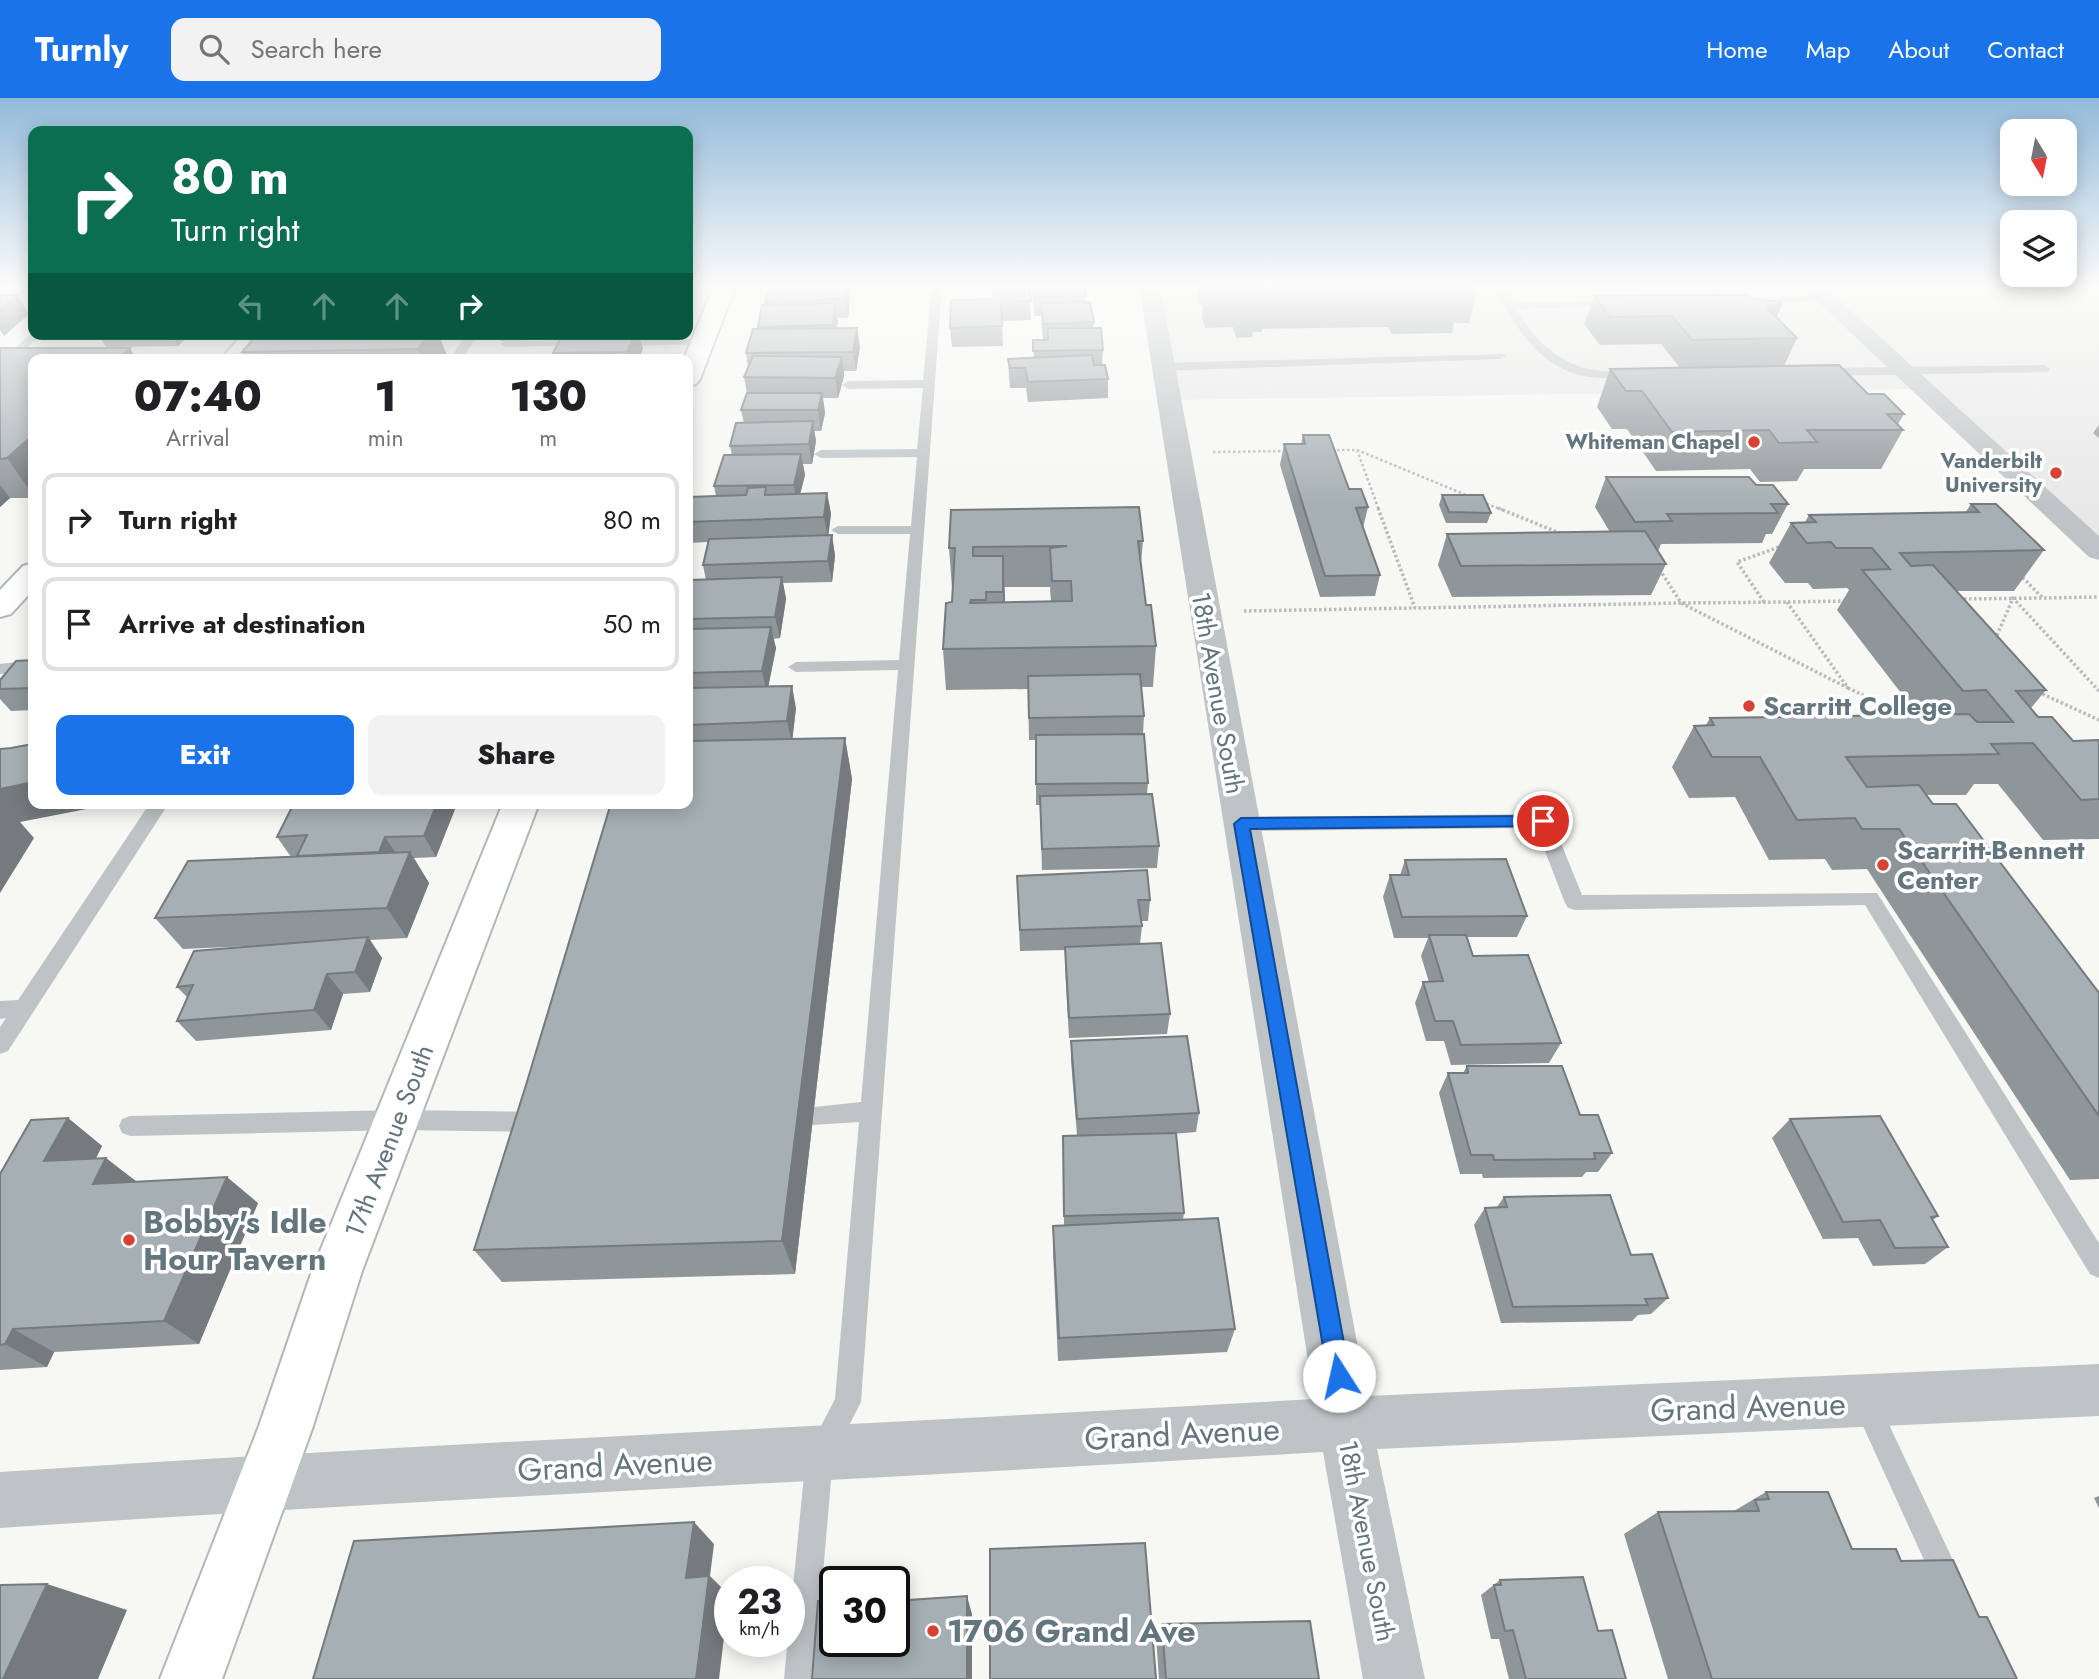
<!DOCTYPE html>
<style>
:root{--surface:#fff;--page:#f2f2f2;--text:#202124;--muted:#757577;--line:#e0e0e0;--accent:#1a73e8}
body{margin:0;font-family:Jost,sans-serif;background:var(--page);color:var(--text);height:100vh;display:flex;flex-direction:column;font-size:26px;white-space:nowrap}
*{box-sizing:border-box;margin:0}
p{font-size:23px;color:var(--muted)}
.icon{flex:none;width:38px;height:38px;fill:none;stroke:currentColor;stroke-width:2;stroke-linecap:round;stroke-linejoin:round}
.map{position:relative;flex:1;overflow:hidden}
.side{position:absolute;left:28px;top:256px;width:665px;height:455px;display:flex;flex-direction:column;background:var(--surface);border-radius:14px;box-shadow:0 4px 18px #0003}
.side>*{flex:none}
.banner{position:absolute;left:28px;top:28px;width:665px;height:214px;border-radius:14px;box-shadow:0 4px 18px #0003;background:#0b6e4f;color:#fff;overflow:hidden}
.needle{width:46px;rotate:170deg}
.buttons{position:absolute;left:2000px;top:21px;display:grid;gap:14px}
.buttons a{display:grid;place-items:center;width:77px;height:77px;border-radius:14px;background:var(--surface);box-shadow:0 4px 18px #0003;font-size:35px}
.speed{position:absolute;left:714px;top:1468px;display:flex;gap:14px;font-size:35px;font-weight:700;text-align:center}
.speed>*{display:grid;place-content:center;width:91px;height:91px;border-radius:50%;background:var(--surface);box-shadow:0 4px 18px #0003;line-height:1}
.speed small{font-size:18px;font-weight:400}
.speed .limit{border:4px solid #111;border-radius:10px;background:#fff;color:#111}
.pin{position:absolute;display:grid;place-items:center;width:60px;height:60px;color:#fff;margin:-30px;border:4px solid #fff;border-radius:50%;box-shadow:0 2px 7px #0007}
.me{position:absolute;width:77px;margin:-38px;rotate:350deg;stroke-linejoin:round;filter:drop-shadow(0 0 5px #0008)}
.turn{display:flex;align-items:center;gap:24px;height:147px;padding:0 28px;font-size:32px}
.turn .icon{width:91px;height:91px;stroke-width:2.5}
.turn b{display:block;font-size:49px;line-height:60px}
.lanes{display:flex;align-items:center;height:66px;padding:0 28px;background:#0003;justify-content:center;gap:35px;direction:ltr}
.lanes .off{opacity:.35}
.eta{display:flex;justify-content:space-evenly;align-items:center;height:119px;text-align:center}
.eta b{font-size:42px;font-weight:800;line-height:49px}
.cta{display:flex;gap:14px;margin-top:auto;padding:14px 28px}
.cta a{flex:1;height:80px;border-radius:14px;background:var(--accent);color:#fff;font-size:28px;font-weight:800;line-height:80px;text-align:center}
.cta a+a{background:var(--page);color:var(--text)}
ul{padding:0;list-style:none}
li{display:flex;align-items:center;gap:21px;height:94px;margin:0 14px 10px;padding:0 14px;border:4px solid var(--line);border-radius:14px}
li div{flex:1}
li b{display:block;font-size:26px}
li em{font-style:normal}
header{display:flex;align-items:center;gap:42px;box-sizing:border-box;height:98px;padding:0 35px;background:var(--accent);color:#fff}
header strong{font-size:33px}
nav{display:flex;gap:38px;margin-inline-start:auto;font-size:24px}
.search{width:490px;height:63px;background:var(--page);display:flex;align-items:center;gap:18px;box-sizing:border-box;padding:0 24px;border-radius:14px;color:var(--muted);font-size:26px}
.map>svg:first-child{display:block}
</style>
<header>
<strong>Turnly</strong>
<div class="search"><svg class="icon" aria-label="search" viewBox="0 0 24 24"><circle cx="10" cy="10" r="6"/><path d="M15 15l6 6"/></svg>Search here</div>
<nav><a>Home</a><a>Map</a><a>About</a><a>Contact</a></nav>
</header>
<div class="map">
<svg width="2099" height="1581" viewBox="0 0 2099 1581">
<rect width="100%" height="100%" fill="#f7f7f4"/>
<path fill="#e8e8e8" d="M1149,187h950v266l-176,-162 -756,11z"/>
<g fill="none" stroke-linecap="round" stroke-linejoin="round">
<g stroke="#b1b8bb" stroke-width="4">
<path id="secondary" d="M714,187h22l-36,94 -4,5 -8,2v-27h-4z
M243,236h24l-21,25h-25z
M33,465v27l-22,24 -11,3v-27l23,-24z
M503,705h36l-177,468 -49,155 -91,253h-62l99,-253 53,-155z"/>
</g>
<path stroke="#b7bbbd" stroke-width="2.5" stroke-dasharray="2.5 2.5" stroke-linecap="butt" d="M1332,352h25l114,47
M1357,352l22,60
M1213,354l75,-1
M1482,404l21,8"/>
<path stroke="#b7bbbd" stroke-width="3.5" stroke-dasharray="2.5 2.5" stroke-linecap="butt" d="M1378,410l37,100 266,-5 -21,-33
M1498,410l64,26
M2019,476l24,24 56,-1
M1959,501l84,-1
M1764,504l-27,-40 45,-16
M1787,504l61,86 -167,-85z
M1788,504l58,-1
M1244,513l171,-3
M1995,542l18,-42 86,93
M1848,590l59,28
M2038,594l61,28"/>
<path fill="#bec4c6" fill-rule="evenodd" d="M932,187h10l-81,1117 -28,55 -19,222h-30l22,-224 29,-56 24,-277 -46,3 -8,-3 -3,-7 3,-7 56,-6 37,-432 -102,2 -8,-5 8,-5 103,-2 11,-126h-72l-7,-4 7,-4h73l6,-69 -96,1 -7,-4 7,-4 96,-1 6,-61 -75,1 -6,-4 6,-4 75,-1z
M1491,187h10l11,18 107,-2 1,2 -5,3 -99,3c21,35 50,62 92,62 10,0 24,-3 32,3 -8,6 -21,4 -32,4 -63,1 -88,-44 -117,-93z
M1704,187h11l14,13 97,-3 5,3 -5,3 -101,2z
M33,234l10,2 -43,37v-10z
M466,236h12l-16,25h-12z
M702,241l4,1v4l-90,2 -6,-3 6,-3z
M582,242l6,3 -2,2 -80,2 -6,-3 6,-3z
M1504,256l2,2 -6,3 -339,12 -6,-4 6,-4z
M2044,267l6,4 -2,3 -227,4 -6,-4 6,-4z
M33,562v10l-33,4v-10z
M150,705h19l-161,248 -8,3v-27l6,-9 -6,1v-18l18,-1z
M1543,716l9,7 30,74 295,-2 222,350v35l-9,-4 -225,-369 -290,5 -7,-2 -3,-5 -29,-75 -295,3 -9,-7 9,-7z
M397,1012l142,2 8,3 3,7 -3,7 -8,3 -142,-2 -267,6 -8,-3 -3,-7 3,-7 8,-3z
M1866,1293l9,4 84,178 5,10 -5,10 -10,5 -10,-5 -86,-189 4,-9z"/>
<path fill="#bec4c6" fill-rule="evenodd" d="M1139,187h21l207,1111 732,-32v52l-722,33 48,230h-62l-40,-227c-441,27 -882,46 -1323,76v-56c438,-29 876,-48 1314,-73z
M1800,187h23l276,251v24l-10,-3z"/>
<use href="#secondary" fill="#fff" fill-rule="evenodd"/>
</g>
<path fill="#8f969a" fill-rule="evenodd" d="M769,187h79l2,14 -2,19h-11v10l23,19 -4,24h-12v5l-6,22h-15l2,15 -4,18h-7l2,10 -4,23h-9l2,11 -5,19 27,-1 4,21 -3,21h4l3,21 -3,26 -49,1 3,16 -6,39 -7,1 3,9 -8,39 28,21 -4,31 53,-1 7,41 -57,495 -293,8 -28,-32 214,-447v-216l18,-7 -3,-15 5,-23 -20,1v-46l28,-1 -2,-10 18,-31 -2,-9 14,-23 -3,-13 6,-16 -3,-17 4,-10 -2,-14 12,-24v-2l8,-22 -1,-3z
M992,187h92l1,17 9,20 -1,6 10,22 -1,15 6,14v19l-80,4 -2,-14h-16l-1,-10 -1,-19 26,-1 -1,-18h10l-2,-24h-7l-1,-31h-4l2,35 -29,1 1,25 -51,1 -2,-19 43,-29z
M1198,187h281l-10,38h-15l-2,10 -60,1 -4,-7 -126,2v3h-9l-1,5 -16,1 -3,-11 -28,1 -3,-10 1,-13h-3l-3,-9z
M1594,198l158,3 31,3 -7,16 21,20 -13,28 84,28 36,20 -6,10 5,6 -22,39h-77l-7,12 -37,1 -10,-13 -94,2 -29,-42h-15l-15,-22 13,-38 70,-1 -19,-24 -61,1 -16,-21z
M98,236h92l-12,12 -72,1z
M438,236l8,19 -4,6h-197l-3,-7z
M498,236h166l-1,3h-23l3,12 -5,10h-84l-1,-6 7,-14 -59,2z
M0,250l33,11v139h-23l-10,9z
M2099,327v13l-6,-5z
M1303,337l46,54 19,18 -5,21 17,47 -5,21 -55,1 -40,-132 4,-21h17z
M1606,379l150,8 32,19 -16,30h-6l-4,9 -101,1 -3,7 8,13 -15,31 -199,2 -14,-32 9,-31 163,-2 -15,-25z
M1442,397l49,18 -4,10h-41l-7,-18z
M1971,406l73,46 -30,41h-58l90,99 -15,18 7,9 35,24 26,-1v99l-56,1 -45,-56h-24l-8,11h-40l7,9 166,189v186l-29,1 -203,-311 -35,1 -7,-11 -56,1 -34,-63 -46,1 -17,-31 22,-41 12,-1 4,-7 208,-3 -81,-105 12,-20 -2,-2 -34,1 -5,-6h-23l-16,-20 22,-40 14,-1 4,-7 156,-2z
M1143,443l-2,22 5,42 10,41 -3,41h-12l3,29 -1,18 5,49 -1,11 12,52 -2,22 -115,2 -2,-65h-4v-65h-7l-1,-51 -82,1 -3,-41 9,-47 1,-14h-1l-3,-40zM1004,489h46l1,15h-46z
M33,562v50l-22,1 -11,-12v-19z
M455,711l-19,48 -22,1 15,25 -22,55 -37,2 12,18 -12,34 -27,2 -12,36 -135,11 -19,-20 10,-24 -10,-10 97,-42 -91,4 -28,-31 136,-61 -14,-20z
M1405,762l122,56 -10,21h-50l6,19 88,87 -12,20 -98,2 -7,-24h-18l-11,-38 8,-21h6l-8,-26 7,-18h-34l-11,-41 7,-22h10z
M1017,778l133,24 -2,21h-7l1,5 -2,18 30,70 -3,20 -98,4 -4,-71v-17l-45,1z
M1071,943l128,72 -3,19 -24,2 12,79 -1,7 52,109 -8,23 -169,9 -5,-109v-26l11,-1 -1,-89 14,-1 -6,-74z
M1467,968l113,49 32,38 -14,19h-12l-4,5 -99,1 -1,-4h-22l-21,-81 9,-20h15z
M68,1020l34,28 -6,12 40,23 122,22 -59,141 -145,8 -7,15 -47,3v-196z
M1790,1021l148,97 -5,4 15,27 -23,17 -52,2 -15,-28 -35,1 -51,-101z
M1504,1099l127,58 37,43 -17,16 -13,1 -6,6 -131,2 -27,-98 11,-17 12,-1z
M1766,1394l86,57 49,12 78,56 38,62h-349l-44,-145 34,-22 76,-1z
M2099,1398v12l-5,-10z
M1500,1482l98,51 28,48h-117l-10,-40h-8l-10,-44z
M1162,1526l157,55h-160l-3,-42z"/>
<path fill="#747a7d" d="M847,187l3,14 -2,19 -3,-19z
M17,197l12,19 -25,22 -4,-6v-21z
M1783,204l-12,28 -16,3 13,-27z
M835,205l3,19 -3,22 -2,-19z
M857,230l3,19 -4,24 -3,-19z
M171,236h19l-12,12z
M428,236h10l8,19 -4,6h-20l-4,-10z
M635,236h4l4,15 -5,10h-9l-2,-7z
M130,250l6,11h-19z
M842,259l2,19 -6,22 -3,-20z
M822,295l3,20 -4,18 -3,-21z
M813,323l3,20 -4,23 -3,-20z
M33,337v60l-26,-37z
M801,356l4,21 -8,31 -3,-21z
M0,387l10,13 -10,9z
M827,395l4,21 -3,24 -4,-21z
M832,437l3,21 -3,26 -4,-21z
M1003,458l2,40v37l-2,-41z
M782,479l4,22 -6,39 -5,-21z
M771,529l5,21 -9,45 -5,-22z
M792,588l4,22 -4,35 -5,-22z
M845,640l7,41 -57,495 -13,-33z
M33,684v21h74v2l-87,17 14,16 -34,55v-104z
M437,705h15l3,6 -19,48 -12,-21z
M385,739l14,21 -6,15 -14,-21z
M410,754l19,31 -22,55 -20,-30z
M368,839l14,21 -12,34 -15,-20z
M327,876l16,20 -12,36 -17,-20z
M68,1020l34,28 -21,42 -37,-27z
M106,1060l35,27 -48,-1z
M227,1079l31,26 -59,141 -35,-23z
M13,1231l41,23 -7,15 -42,-23z
M694,1424l20,22 -4,32 19,19 -10,84h-23l-10,-101z
M892,1472l9,19v31l-7,-13v-25h-2z
M47,1486l80,26 -29,69h-95z
M967,1498l5,18v65h-5z"/>
<path fill="#a6afb3" stroke="#747a7d" stroke-width="2" fill-rule="evenodd" d="M769,187h78l-2,14 -80,3z
M992,187h37l2,16 -30,1 1,24 -52,2 1,-28 42,-1z
M1033,187h51l2,11 -52,1z
M1241,187h16l1,3h-16z
M0,197h17l-17,14z
M1748,197l4,4 31,3 -15,4v3l29,29 -105,2 -20,-24 -62,1 -16,-21z
M1090,204l4,20 -50,2 -3,-21z
M835,205l-2,22 -75,2 4,-22z
M857,230l-4,24 -107,1 7,-24z
M1048,230h53l2,22 -70,1v-11h15z
M258,236h170l-10,15 -176,3z
M574,236h61l-8,18 -74,1 8,-15h11z
M0,250h130l-13,11h-84v76l-26,23 -7,1z
M1092,257l2,10h11l3,14 -80,3 -3,-14h-15l-2,-9z
M753,258l89,1 -7,21 -91,-1z
M1839,267l29,29h16l20,20h-17l16,16h-96l10,12 -38,1 -10,-13 -97,2 -30,-41h-16l-16,-22z
M747,295h75l-4,17h-77z
M813,323l-4,23 -79,2 6,-23z
M1303,337h26l20,54h12l7,18 -12,1 24,67 -55,1 -41,-132h21z
M801,356l-7,31 -80,1 10,-31z
M1606,379h143l7,8h17l15,19h-17l7,9 -111,1 5,7 -37,1z
M766,389l-1,8 62,-2 -3,24 -136,5v-25l58,-2 2,-7z
M1442,397h41l8,18 -42,-1z
M1971,406h25l48,46 -144,3 11,13 22,-1 113,125 -30,1 22,26h14l21,24 26,-1v59l-18,1 -48,-57 -42,1 8,10 -153,3 21,30 52,-2 14,19h23l143,189v123l-200,-287h-37l-7,-11 -58,2 -37,-63h-48l-18,-31 20,-1 -4,-7 259,-4 8,8h36l-27,-32 -23,1 -101,-121 28,-1 -18,-21h-36l-5,-6 -24,1 -16,-20 25,-1 -7,-7 170,-3z
M1139,409l4,34h-5l8,64h5l5,41 -213,3 3,-46 6,-1 3,-54h-6l2,-38zM1067,448l-17,2 2,33h19l1,20 -102,2 1,-3h15v-8h17v-36h-30v-9z
M1645,433l21,33 -205,2 -14,-32z
M832,437l-4,26 -125,4 6,-26z
M782,479l-7,40 -87,2v-32l2,-7z
M771,529l-9,44 -74,2v-44z
M33,562v28l-33,1v-9l16,-19z
M1140,576l4,42 -115,2 -1,-42z
M792,588l-5,35 -99,4v-37z
M1144,636l4,49 -112,1v-49z
M845,640l-63,503 -308,9 52,-165 85,-282h77v-62z
M33,646v38l-33,7v-40l11,-1z
M1152,696l7,52 -117,3 -2,-53z
M294,705h143l-13,33 -39,1 -6,15 -82,4 10,-21 -30,2z
M410,754l-23,56 -232,10 33,-57z
M1506,761l21,57 -125,1 -12,-42h19l-4,-15z
M1147,772l3,30h-12l4,26 -122,4 -3,-54z
M1429,837h37l7,21 55,-1 33,88 -100,2 -8,-24h-18l-12,-39 20,-1z
M368,839l-13,35 -28,2 -13,36 -137,11 16,-36 -16,2 17,-36z
M1161,845l9,71 -101,4 -4,-71z
M1187,938l12,77 -122,6 -6,-78z
M1467,968h95l18,49h18l14,38h-18l1,6 -101,1 -1,-5h-22l-23,-82h20z
M1880,1018l58,100 -7,1 17,30 -53,1 -15,-28 -37,2 -53,-103z
M68,1020l-24,43 62,-3 -13,26 134,-7 -63,144 -151,8 -8,15 -5,1v-171l31,-54z
M1176,1035l8,80 -120,3 -1,-80z
M1610,1097l21,60 21,-1 16,44 -23,1 3,6 -135,2 -28,-99 22,-1 -3,-10z
M1218,1120l17,111 -176,9 -6,-112z
M1766,1394h62l24,57h44l5,12 52,-1 26,57h8l30,62h-305l-54,-167 101,-1 -4,-11 14,-1z
M694,1424l-8,56 23,-2 -13,103h-383l41,-138z
M1145,1445l11,136h-166v-130z
M892,1472v12h-57v60h59v-41l73,-5v83h-155l6,-78h12l2,-27z
M1583,1479l15,54 14,-1 14,49h-100l-13,-49 -8,1 -11,-46h7l-1,-5z
M47,1486l-44,95h-3v-94z
M1310,1523l9,58h-153l-4,-55z"/>
<linearGradient id="sky" x2="0" y2="1"><stop stop-color="#93bada"/><stop offset="0.46" stop-color="#fbfbfa"/><stop offset="1" stop-color="#fbfbfa" stop-opacity="0"/></linearGradient>
<rect width="2099" height="408" fill="url(#sky)"/>
<path fill="#1a73e8" stroke="#114b97" stroke-width="2" d="M1543,718l7,5 -7,5 -293,3 100,547 -3,8 -8,3 -8,-3 -3,-8 -94,-552 7,-6z"/>
<g fill="#d74234" stroke="#fff" stroke-width="2.5">
<circle cx="1754" cy="344" r="7"/>
<circle cx="2056" cy="375" r="7"/>
<circle cx="1749" cy="608" r="7"/>
<circle cx="1883" cy="767" r="7"/>
<circle cx="129" cy="1142" r="7"/>
<circle cx="933" cy="1533" r="7"/>
</g>
<g text-anchor="middle" stroke-width="7" stroke-linejoin="round" paint-order="stroke">
<g font-size="21" font-weight="bold" fill="#64767d" stroke="#fff" text-anchor="end">
<text x="1740" y="351">Whiteman Chapel</text>
<text x="2042" y="370">Vanderbilt<tspan x="2042" dy="24">University</tspan></text>
</g>
<g font-size="26" fill="#64767d" stroke="#fff">
<text transform="translate(1218 595) rotate(80)" y="9">18th Avenue South</text>
<text transform="translate(389 1043) rotate(-69)" y="9">17th Avenue South</text>
<text transform="translate(1367 1443) rotate(79)" y="9">18th Avenue South</text>
</g>
<g font-size="26" font-weight="bold" fill="#64767d" stroke="#fff" text-anchor="start">
<text x="1763" y="617">Scarritt College</text>
<text x="1897" y="761">Scarritt-Bennett<tspan x="1897" dy="30">Center</tspan></text>
</g>
<g font-size="32" font-weight="bold" fill="#64767d" stroke="#fff" text-anchor="start">
<text x="143" y="1135">Bobby's Idle<tspan x="143" dy="37">Hour Tavern</tspan></text>
<text x="947" y="1544">1706 Grand Ave</text>
</g>
<g font-size="32" fill="#64767d" stroke="#fff">
<text transform="translate(1748 1309) rotate(-2)" y="11">Grand Avenue</text>
<text transform="translate(1182 1336) rotate(-3)" y="11">Grand Avenue</text>
<text transform="translate(615 1367) rotate(-3)" y="11">Grand Avenue</text>
</g>
</g>
</svg>
<div class="buttons">
<a><svg class="needle" viewBox="-14 -14 28 28"><path d="M0-13l5 13h-10z" fill="#e53935"/><path d="M0 13l5-13h-10z" fill="#757577"/></svg></a>
<a><svg class="icon" aria-label="layers" viewBox="0 0 24 24"><path d="M12 4l9 5-9 5-9-5zM3 14l9 5 9-5"/></svg></a>
</div>
<div class="speed"><div>23<small>km/h</small></div><div class="limit">30</div></div>
<div class="pin" style="left:1543px;top:723px;background:#d93025"><svg class="icon" aria-label="arrive" viewBox="0 0 24 24"><path d="M6 21V4h12l-3 4 3 4H6"/></svg></div>
<svg class="me" style="left:1339px;top:1278px" viewBox="-20 -20 40 40"><circle r="19" fill="#fff"/><path d="M0-13L10 11 0 6-10 11z" fill="#1a73e8"/></svg>
<div class="banner">
<div class="turn"><svg class="icon" aria-label="right" viewBox="0 0 24 24"><path d="M7 20v-9h11M14 6l5 5-5 5"/></svg><div><b>80 m</b>Turn right</div></div>
<div class="lanes"><svg class="icon off" aria-label="left" viewBox="0 0 24 24"><path d="M17 20v-9H6M10 6l-5 5 5 5"/></svg><svg class="icon off" aria-label="ahead" viewBox="0 0 24 24"><path d="M12 20V5M6 11l6-6 6 6"/></svg><svg class="icon off" aria-label="ahead" viewBox="0 0 24 24"><path d="M12 20V5M6 11l6-6 6 6"/></svg><svg class="icon" aria-label="right" viewBox="0 0 24 24"><path d="M7 20v-9h11M14 6l5 5-5 5"/></svg></div>
</div>
<section class="side">
<div class="eta">
<div><b>07:40</b><p>Arrival</p></div>
<div><b>1</b><p>min</p></div>
<div><b>130</b><p>m</p></div>
</div>
<ul>
<li><svg class="icon" aria-label="right" viewBox="0 0 24 24"><path d="M7 20v-9h11M14 6l5 5-5 5"/></svg><div><b>Turn right</b></div><em>80 m</em></li>
<li><svg class="icon" aria-label="arrive" viewBox="0 0 24 24"><path d="M6 21V4h12l-3 4 3 4H6"/></svg><div><b>Arrive at destination</b></div><em>50 m</em></li>
</ul>
<div class="cta"><a>Exit</a><a>Share</a></div>
</section>
</div>
